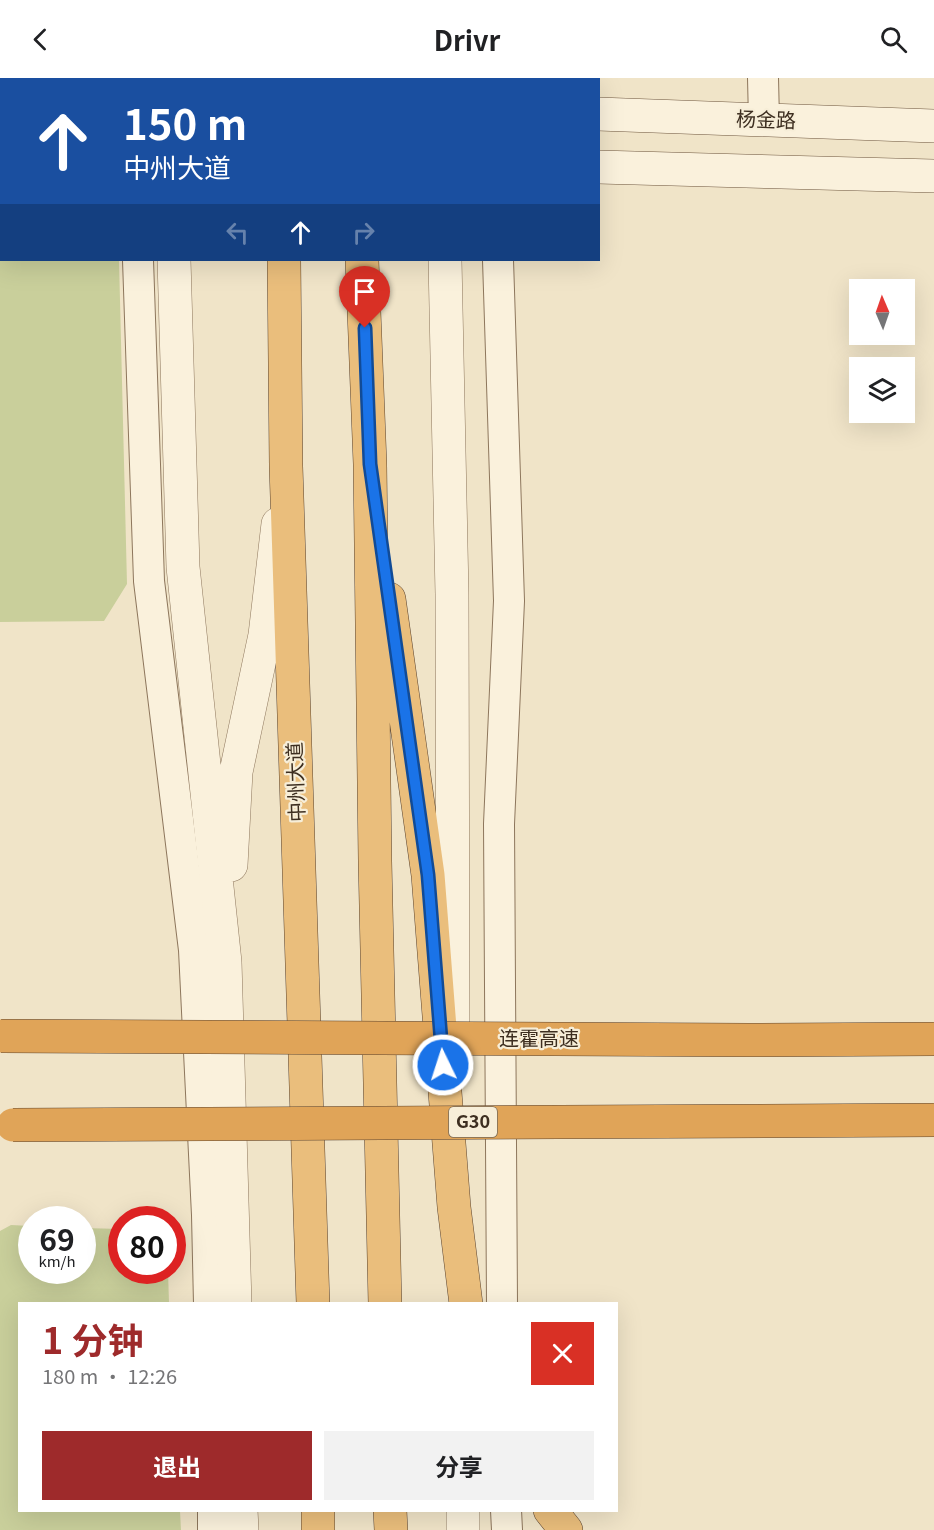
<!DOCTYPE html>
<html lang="zh">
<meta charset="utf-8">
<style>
:root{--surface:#fff;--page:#f2f2f2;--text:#202124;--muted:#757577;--accent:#9e2a2b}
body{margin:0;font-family:Georgia,"Noto Sans SC",serif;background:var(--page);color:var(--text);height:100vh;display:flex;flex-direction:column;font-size:22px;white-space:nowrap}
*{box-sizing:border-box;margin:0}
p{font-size:20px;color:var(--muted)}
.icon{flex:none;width:33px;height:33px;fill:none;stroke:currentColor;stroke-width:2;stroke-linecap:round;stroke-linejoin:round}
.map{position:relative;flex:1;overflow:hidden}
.side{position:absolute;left:18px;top:1224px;width:600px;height:210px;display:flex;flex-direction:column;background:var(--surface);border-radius:0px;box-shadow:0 6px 24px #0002}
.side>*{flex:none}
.top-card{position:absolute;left:0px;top:0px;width:600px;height:183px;box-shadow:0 6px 24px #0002;background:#1a4fa0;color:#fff;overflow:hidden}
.needle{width:39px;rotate:358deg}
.buttons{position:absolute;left:849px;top:201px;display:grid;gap:12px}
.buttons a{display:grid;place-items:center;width:66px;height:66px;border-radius:0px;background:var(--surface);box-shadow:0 6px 24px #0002;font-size:30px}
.speed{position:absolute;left:18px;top:1128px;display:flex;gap:12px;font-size:30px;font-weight:700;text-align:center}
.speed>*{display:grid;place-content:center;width:78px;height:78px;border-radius:50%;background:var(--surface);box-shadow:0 6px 24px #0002;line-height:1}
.speed small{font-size:15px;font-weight:400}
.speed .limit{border:9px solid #d22;background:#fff;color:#111}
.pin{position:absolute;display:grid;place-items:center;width:51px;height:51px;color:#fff;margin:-62px -26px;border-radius:50% 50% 50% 0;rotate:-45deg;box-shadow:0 0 6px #0007}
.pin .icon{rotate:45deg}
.me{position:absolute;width:66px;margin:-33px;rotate:356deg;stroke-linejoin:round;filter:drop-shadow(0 0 4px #0008)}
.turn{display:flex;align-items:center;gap:21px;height:126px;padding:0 24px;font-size:27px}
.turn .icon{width:78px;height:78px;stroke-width:2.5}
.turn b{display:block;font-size:42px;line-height:51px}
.lanes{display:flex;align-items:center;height:57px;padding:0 24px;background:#0003;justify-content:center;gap:30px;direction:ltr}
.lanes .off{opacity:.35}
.round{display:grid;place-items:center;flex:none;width:63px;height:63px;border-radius:0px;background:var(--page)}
.overview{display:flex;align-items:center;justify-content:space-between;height:102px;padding:0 24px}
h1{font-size:36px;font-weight:700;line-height:45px;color:var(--accent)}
.cta{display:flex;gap:12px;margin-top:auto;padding:12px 24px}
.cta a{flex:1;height:69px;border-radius:0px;background:var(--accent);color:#fff;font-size:24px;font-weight:700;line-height:69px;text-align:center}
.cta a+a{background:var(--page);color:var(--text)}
header{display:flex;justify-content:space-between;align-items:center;height:78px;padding:0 24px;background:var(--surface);font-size:27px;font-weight:700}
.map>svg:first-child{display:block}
</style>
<header><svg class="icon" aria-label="back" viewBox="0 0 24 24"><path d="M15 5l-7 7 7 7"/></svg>Drivr<svg class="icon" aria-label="search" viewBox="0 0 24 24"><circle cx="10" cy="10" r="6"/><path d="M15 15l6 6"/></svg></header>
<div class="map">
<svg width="934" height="1452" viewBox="0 0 934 1452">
<rect width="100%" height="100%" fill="#f0e4c8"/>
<path fill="#c9cf9b" d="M0,0h114l-112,2v180h117l8,324 -23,37 -104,1z
M11,1147l20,1 1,44h50l1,-42 38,1 1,41 46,1 1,32 -149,1v206l160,1 1,19h-181v-299z"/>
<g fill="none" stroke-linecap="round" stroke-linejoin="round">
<g stroke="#8d765c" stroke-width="32">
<path id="minor" d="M131,0v2
M512,0l3,2
M763,0l1,42
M138,182l11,321 45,369 13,265 2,89
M498,182l11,341 -10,223 3,480
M213,1432v20
M506,1432l1,20"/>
</g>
<g stroke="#8d765c" stroke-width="34">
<path id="tertiary" d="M168,0v2
M441,0v2
M174,182l9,307 42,395 10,342
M445,182l7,334 1,435
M231,787l5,-93 29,-137 13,-111
M241,1432l1,20
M463,1432v20"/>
</g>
<g stroke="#6f573f" stroke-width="34">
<path id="secondary" d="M598,36l336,12
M598,89l336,9"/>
</g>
<g stroke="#5b4430" stroke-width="34">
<path id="trunk" d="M276,0v2
M357,0v2
M284,182l2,206 27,838
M362,182l8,204 5,397 10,443
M389,521l39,276 26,332 12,97
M318,1432v20
M390,1432l1,20
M550,1432l16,20"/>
</g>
<use href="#minor" stroke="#faf1dc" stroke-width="30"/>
<use href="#tertiary" stroke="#faf1dc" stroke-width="33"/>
<use href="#secondary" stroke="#faf1dc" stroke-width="33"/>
<use href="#trunk" stroke="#eabe7c" stroke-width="33"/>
<g stroke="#5b4430" stroke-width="34" stroke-linecap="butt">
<path id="motorway-bridge" d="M1,958l747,4 186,-1
M13,1047l921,-5"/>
</g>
<use href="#motorway-bridge" stroke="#e0a458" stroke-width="33"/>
</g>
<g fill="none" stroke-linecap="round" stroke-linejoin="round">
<g stroke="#114b97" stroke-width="15">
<path id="route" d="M365,250l5,136 58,411 15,190"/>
</g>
<use href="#route" stroke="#1a73e8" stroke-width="10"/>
</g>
<g text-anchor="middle" stroke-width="4.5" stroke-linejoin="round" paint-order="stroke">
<rect fill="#f7eed8" stroke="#756857" stroke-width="1.5" x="449" y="1029" width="48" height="30" rx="4.5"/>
<g font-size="18" font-weight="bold" fill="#3d2e20">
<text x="473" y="1050">G30</text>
</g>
<g font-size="20" fill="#3d2e20" stroke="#f7eed8">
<text transform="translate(766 42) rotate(2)" y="7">杨金路</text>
<text transform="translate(296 704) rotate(-92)" y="7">中州大道</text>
<text x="539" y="968">连霍高速</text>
</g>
</g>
</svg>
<div class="buttons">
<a><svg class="needle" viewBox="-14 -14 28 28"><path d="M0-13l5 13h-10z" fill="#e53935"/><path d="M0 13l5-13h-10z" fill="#757577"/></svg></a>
<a><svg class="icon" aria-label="layers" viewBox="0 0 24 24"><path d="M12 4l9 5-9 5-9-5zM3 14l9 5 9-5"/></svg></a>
</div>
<div class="speed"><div>69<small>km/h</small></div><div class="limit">80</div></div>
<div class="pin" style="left:365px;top:250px;background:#d93025"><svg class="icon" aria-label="arrive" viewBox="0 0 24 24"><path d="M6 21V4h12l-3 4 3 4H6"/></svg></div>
<svg class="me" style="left:443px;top:987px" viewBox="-20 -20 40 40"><circle r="17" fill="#1a73e8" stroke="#fff" stroke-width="3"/><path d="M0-11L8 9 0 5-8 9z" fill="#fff"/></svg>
<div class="top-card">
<div class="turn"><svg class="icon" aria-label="ahead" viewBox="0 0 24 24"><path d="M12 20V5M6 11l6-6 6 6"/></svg><div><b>150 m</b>中州大道</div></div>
<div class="lanes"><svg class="icon off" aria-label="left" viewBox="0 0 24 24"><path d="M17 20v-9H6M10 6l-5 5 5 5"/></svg><svg class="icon" aria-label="ahead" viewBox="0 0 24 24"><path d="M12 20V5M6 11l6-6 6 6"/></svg><svg class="icon off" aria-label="right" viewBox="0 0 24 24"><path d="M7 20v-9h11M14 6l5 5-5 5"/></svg></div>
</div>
<section class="side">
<div class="overview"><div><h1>1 分钟</h1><p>180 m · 12:26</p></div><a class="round" style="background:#d93025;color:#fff"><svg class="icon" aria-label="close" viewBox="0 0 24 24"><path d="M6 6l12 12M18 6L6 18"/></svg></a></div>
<div class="cta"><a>退出</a><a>分享</a></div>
</section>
</div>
